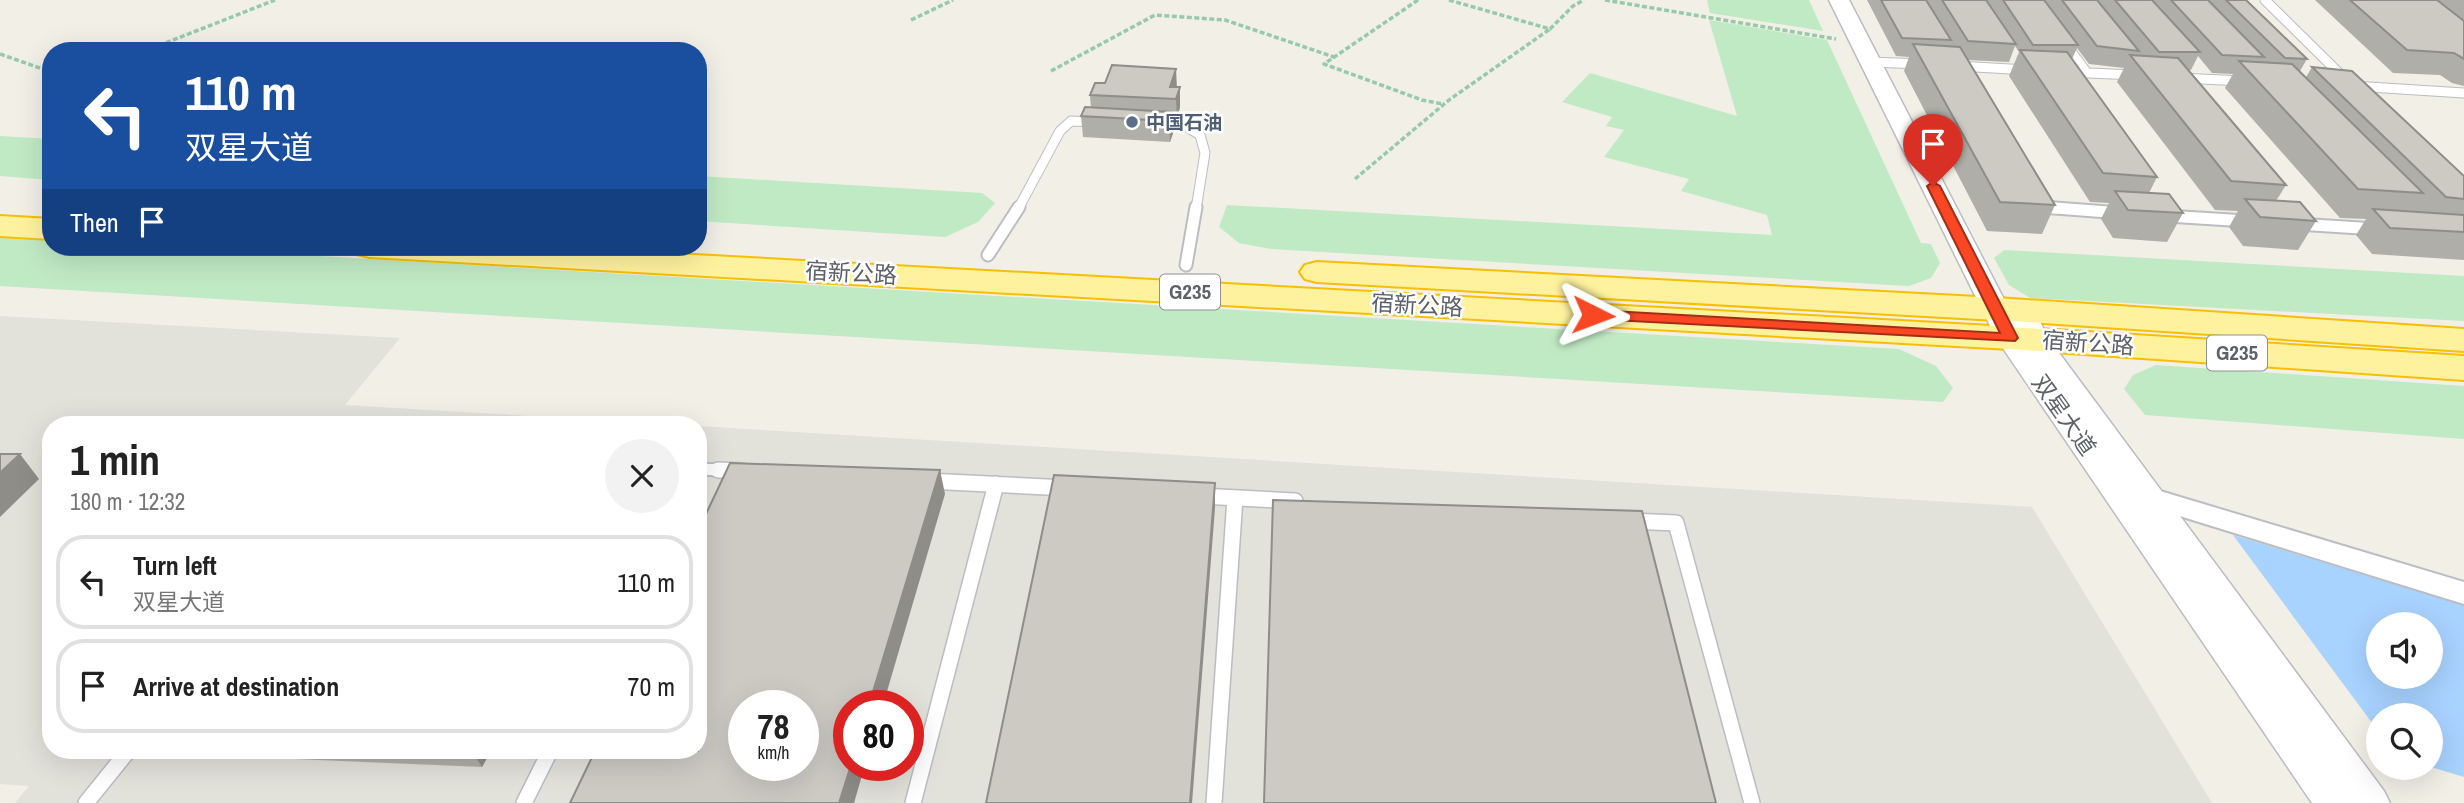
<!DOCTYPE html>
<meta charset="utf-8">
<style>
:root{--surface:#fff;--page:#f2f2f2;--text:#222;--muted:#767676;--line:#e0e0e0}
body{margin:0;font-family:"Archivo Narrow","Noto Sans SC",sans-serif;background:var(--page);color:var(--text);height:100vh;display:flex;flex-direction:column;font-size:26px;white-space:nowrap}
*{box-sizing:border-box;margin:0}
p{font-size:23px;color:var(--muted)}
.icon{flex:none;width:38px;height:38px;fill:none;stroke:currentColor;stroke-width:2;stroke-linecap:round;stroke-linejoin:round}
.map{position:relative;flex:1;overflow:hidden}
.details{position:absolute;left:42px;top:416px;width:665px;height:343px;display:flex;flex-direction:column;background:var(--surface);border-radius:28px;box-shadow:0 7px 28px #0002}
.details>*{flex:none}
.banner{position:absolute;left:42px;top:42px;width:665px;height:214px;border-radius:28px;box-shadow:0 7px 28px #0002;background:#1a4fa0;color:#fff;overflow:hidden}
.controls{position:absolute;left:2366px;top:612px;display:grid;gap:14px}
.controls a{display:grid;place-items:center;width:77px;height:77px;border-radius:50%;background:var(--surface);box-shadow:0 7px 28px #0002;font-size:35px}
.speed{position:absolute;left:728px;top:690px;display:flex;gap:14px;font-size:35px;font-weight:700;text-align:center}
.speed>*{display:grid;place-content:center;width:91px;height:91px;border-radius:50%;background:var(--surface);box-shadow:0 7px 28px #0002;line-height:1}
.speed small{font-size:18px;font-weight:400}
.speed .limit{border:10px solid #d22;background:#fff;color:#111}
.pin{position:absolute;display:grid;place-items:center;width:60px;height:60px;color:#fff;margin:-72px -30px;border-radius:50% 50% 50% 0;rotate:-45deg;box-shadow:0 0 7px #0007}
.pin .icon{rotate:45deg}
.me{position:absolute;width:77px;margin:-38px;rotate:93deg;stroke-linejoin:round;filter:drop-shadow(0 0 5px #0008)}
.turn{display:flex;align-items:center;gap:24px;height:147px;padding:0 28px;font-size:32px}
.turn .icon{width:91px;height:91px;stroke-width:2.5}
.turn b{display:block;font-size:49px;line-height:60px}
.then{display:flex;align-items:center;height:66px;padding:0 28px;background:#0003;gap:14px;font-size:26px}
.round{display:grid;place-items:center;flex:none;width:74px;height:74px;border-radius:37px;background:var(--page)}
.summary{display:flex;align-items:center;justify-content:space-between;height:119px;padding:0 28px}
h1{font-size:42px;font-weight:700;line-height:52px}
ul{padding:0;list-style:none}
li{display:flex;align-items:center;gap:21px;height:94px;margin:0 14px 10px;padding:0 14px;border:4px solid var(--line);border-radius:28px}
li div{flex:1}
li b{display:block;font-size:26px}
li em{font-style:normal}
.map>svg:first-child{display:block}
</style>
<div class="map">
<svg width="2464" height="803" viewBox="0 0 2464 803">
<rect width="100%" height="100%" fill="#f1efe6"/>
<path fill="#e2e1da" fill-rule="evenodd" d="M0,316l400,22 -55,67 338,20h-632v326h647v-325l1334,81 180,296h-2197l14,-17 -29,-2zM744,705h59v60h-59zM849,705h59v60h-59z"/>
<path fill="#c0eac4" d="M1707,0h102l14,31 -113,-18z
M1709,20l118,20 94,203 10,1 9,19 -9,15 -22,8 -638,-37 -32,-6 -20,-16 8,-22 545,30 -5,-20 -86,-24 8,-12 -85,-22 20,-27 -18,-4 6,-9 -50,-15 28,-29 147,43z
M0,136l51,3v41l-51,-4z
M698,176l284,17 13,10 -17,19 -33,15 -247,-16z
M0,237l51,3v7h115l1733,102 37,17 17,22 -10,14 -1943,-116z
M2004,250l460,26v45l-434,-23 -21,-13 -15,-27z
M2156,365l308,21v53l-319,-24 -21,-26 9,-14z"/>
<path fill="#a8d2ff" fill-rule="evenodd" d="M2233,535l231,70v172l-33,-10v-51h-53v15zM2378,625h53v52h-53z"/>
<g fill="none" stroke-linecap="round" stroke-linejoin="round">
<g stroke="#babdc2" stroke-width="11">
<path id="service-far2" d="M2265,0l81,80
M2064,42l23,31
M1870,62l52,2
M1958,66l69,4
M2066,72l69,3
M2181,78l62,3
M2353,86l111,7
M1158,125l29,2 13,8 5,18 -9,56
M2040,204l3,4 13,1
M1018,209l42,-78 11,-10 27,1"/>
</g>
<g stroke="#babdc2" stroke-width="15">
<path id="service-far1" d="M2042,207l79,6
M2167,216l80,5
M2297,224l79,5
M988,255l31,-48
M1186,265l10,-58
M698,469l44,2"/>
</g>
<g stroke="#babdc2" stroke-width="18">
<path id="service" d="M718,470l24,1
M928,481l139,7
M1201,496l94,5
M1631,521l45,2 76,280
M86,803l42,-52
M524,803l26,-52
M913,803l83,-319
M1214,803l21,-305"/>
</g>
<g stroke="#babdc2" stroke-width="4">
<path id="minor" d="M2140,485l324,97v22l-333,-103 -4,-7 4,-7z"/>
</g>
<g stroke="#babdc2" stroke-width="3">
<path id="tertiary" d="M1829,0h20l160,309 3,-4 10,-2 10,2 16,33 336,453 6,12h-78l-316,-465z"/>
</g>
<g stroke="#f7bf00" stroke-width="4">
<path id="trunk" d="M0,216l51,3v20l-51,-3z
M352,247h196l1462,80 454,29v24l-454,-31 -1641,-92 -12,-3z
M1317,262l680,36 467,31v22l-467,-31 -680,-38 -12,-3 -5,-7 5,-7z"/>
</g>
<path stroke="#97caaa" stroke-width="3.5" stroke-dasharray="5 2.5" stroke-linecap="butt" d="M1418,0l-94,64 98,36 21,4
M1449,0l101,29 23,-23 11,-6
M1605,0l231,39
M911,20l42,-20
M145,51l130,-51
M0,54l51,18
M1051,71l104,-56 70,5 109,37
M1355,179l94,-79 101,-71"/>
<use href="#service-far2" stroke="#fff" stroke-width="9"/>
<use href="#service-far1" stroke="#fff" stroke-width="11"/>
<use href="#service" stroke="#fff" stroke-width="15"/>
<use href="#minor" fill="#fff" fill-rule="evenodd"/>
<use href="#tertiary" fill="#fff" fill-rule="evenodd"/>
<use href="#trunk" fill="#fff29e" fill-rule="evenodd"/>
</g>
<path fill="#afaea8" d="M1867,0h379l61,59 -7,12 6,6 6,-10 152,109v84l-92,-6 -16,-19 10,-16 -26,-1 -115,-130 8,-14 -21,-1 -14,-17 -7,14h-3l98,115 -10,16 40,20 -18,29 -55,-4 -14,-19 9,-16 -23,-1 -98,-128 7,-14 -35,-4 -12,-16 -5,11 85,118 -8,16 34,20 -16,29 -54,-4 -12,-19 8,-16 -19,-1 -81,-126 10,-24 -4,-6 -6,16 -41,-2 87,145 -13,29 -55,-3 -83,-160 5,-14 -13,-1z
M2315,0h149v86l-12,-3 -12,-8 -47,-2z
M1177,87l3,20 -3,12h-5l1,14 -3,9 -87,-5 -2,-21 10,-8 -1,-13z
M172,751h319l-9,16 -307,-13z"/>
<path fill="#8f8d88" d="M1176,69l1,20 -7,-2z
M1180,87v20l-3,12 -1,-20z
M1172,112l1,21 -3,9 -1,-21z
M20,454l19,25 -39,38v-44z
M940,470l5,24 -62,211h-14z
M1215,483v25l-23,295h-2z
M472,751h19l-9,16z
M851,765h14l-11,38h-15z"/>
<path fill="#cccac3" stroke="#8f8d88" stroke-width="2" fill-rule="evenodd" d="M1881,0h45l25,40 -49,-2z
M1942,0h44l30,44 -48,-3z
M2003,0h41l34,45h-45z
M2062,0h35l42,51 -42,-5z
M2115,0h37l48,52h-41z
M2171,0h37l56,57 -42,-2z
M2226,0h20l61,59 -22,-1z
M2350,0h87l27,21v38l-10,-6 -47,-3z
M1913,44l47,3 95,158 -55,-3z
M2020,50l47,2 90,125 -54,-4z
M2130,55l48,3 108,127 -55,-4z
M2239,61l53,3 131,129 -65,-4z
M1112,65l64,4 -6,18h10l-4,12 -86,-4 5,-12h10z
M2312,67l40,4 112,105v23l-18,-2z
M1085,107l87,5 -3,9 -88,-5z
M2115,191l54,3 14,19 -55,-3z
M2245,199l55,3 16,19 -56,-4z
M2373,209l91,6v17l-74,-4z
M0,454h20l-20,19z
M730,463l210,7 -71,235h-20v60h2l-12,38h-269l25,-52h103v-220zM744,705h59v60h-59z
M1054,475l161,8 -25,320h-204z
M1273,500l369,11 74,292h-452z"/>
<path fill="#f94724" stroke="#a22e17" stroke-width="2" d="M1933,182l7,4 78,152 -3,3 -422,-22 -8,-4 8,-5 407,23 -73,-147z"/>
<circle fill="#5c6f8a" stroke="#fff" stroke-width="2.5" cx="1132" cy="122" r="7"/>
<g text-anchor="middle" stroke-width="5" stroke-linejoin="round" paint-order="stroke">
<g font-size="19" font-weight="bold" fill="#4e5e75" stroke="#fff" text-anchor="start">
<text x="1146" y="129">中国石油</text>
</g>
<g fill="#fff" stroke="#8e9095" stroke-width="2">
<rect x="1160" y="274.5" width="60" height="35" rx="5"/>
<rect x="2207" y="335.5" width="60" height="35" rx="5"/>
</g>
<g font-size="21" font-weight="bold" fill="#5d6168">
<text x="1190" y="299">G235</text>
<text x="2237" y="360">G235</text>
</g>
<g font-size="23" fill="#5d6168" stroke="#fff">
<text transform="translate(851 273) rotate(3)" y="8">宿新公路</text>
<text transform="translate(1417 305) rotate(3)" y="8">宿新公路</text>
<text transform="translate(2088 343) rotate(4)" y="8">宿新公路</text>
<text transform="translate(2064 415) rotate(55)" y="8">双星大道</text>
</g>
</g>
</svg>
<div class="controls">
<a><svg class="icon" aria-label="sound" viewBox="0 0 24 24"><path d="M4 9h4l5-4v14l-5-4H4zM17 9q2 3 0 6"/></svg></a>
<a><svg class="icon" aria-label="search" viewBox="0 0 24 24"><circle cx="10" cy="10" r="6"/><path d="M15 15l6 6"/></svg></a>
</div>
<div class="speed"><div>78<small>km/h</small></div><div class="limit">80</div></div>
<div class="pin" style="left:1933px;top:186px;background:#d93025"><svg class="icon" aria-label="arrive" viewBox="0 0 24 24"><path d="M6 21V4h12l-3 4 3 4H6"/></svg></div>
<svg class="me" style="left:1593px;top:315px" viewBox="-20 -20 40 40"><path d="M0-17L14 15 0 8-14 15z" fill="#f94724" stroke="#fff" stroke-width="4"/></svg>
<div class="banner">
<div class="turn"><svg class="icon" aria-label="left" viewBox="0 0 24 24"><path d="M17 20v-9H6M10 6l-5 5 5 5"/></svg><div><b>110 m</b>双星大道</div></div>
<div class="then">Then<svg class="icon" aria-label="arrive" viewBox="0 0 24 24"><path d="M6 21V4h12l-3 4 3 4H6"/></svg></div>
</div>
<section class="details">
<div class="summary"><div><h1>1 min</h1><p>180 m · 12:32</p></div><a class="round"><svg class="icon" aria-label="close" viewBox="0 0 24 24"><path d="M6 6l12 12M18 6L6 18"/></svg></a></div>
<ul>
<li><svg class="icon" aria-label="left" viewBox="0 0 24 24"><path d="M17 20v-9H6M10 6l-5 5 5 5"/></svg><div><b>Turn left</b><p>双星大道</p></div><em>110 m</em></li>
<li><svg class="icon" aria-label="arrive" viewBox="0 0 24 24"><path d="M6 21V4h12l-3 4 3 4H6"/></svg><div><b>Arrive at destination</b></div><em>70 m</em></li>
</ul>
</section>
</div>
